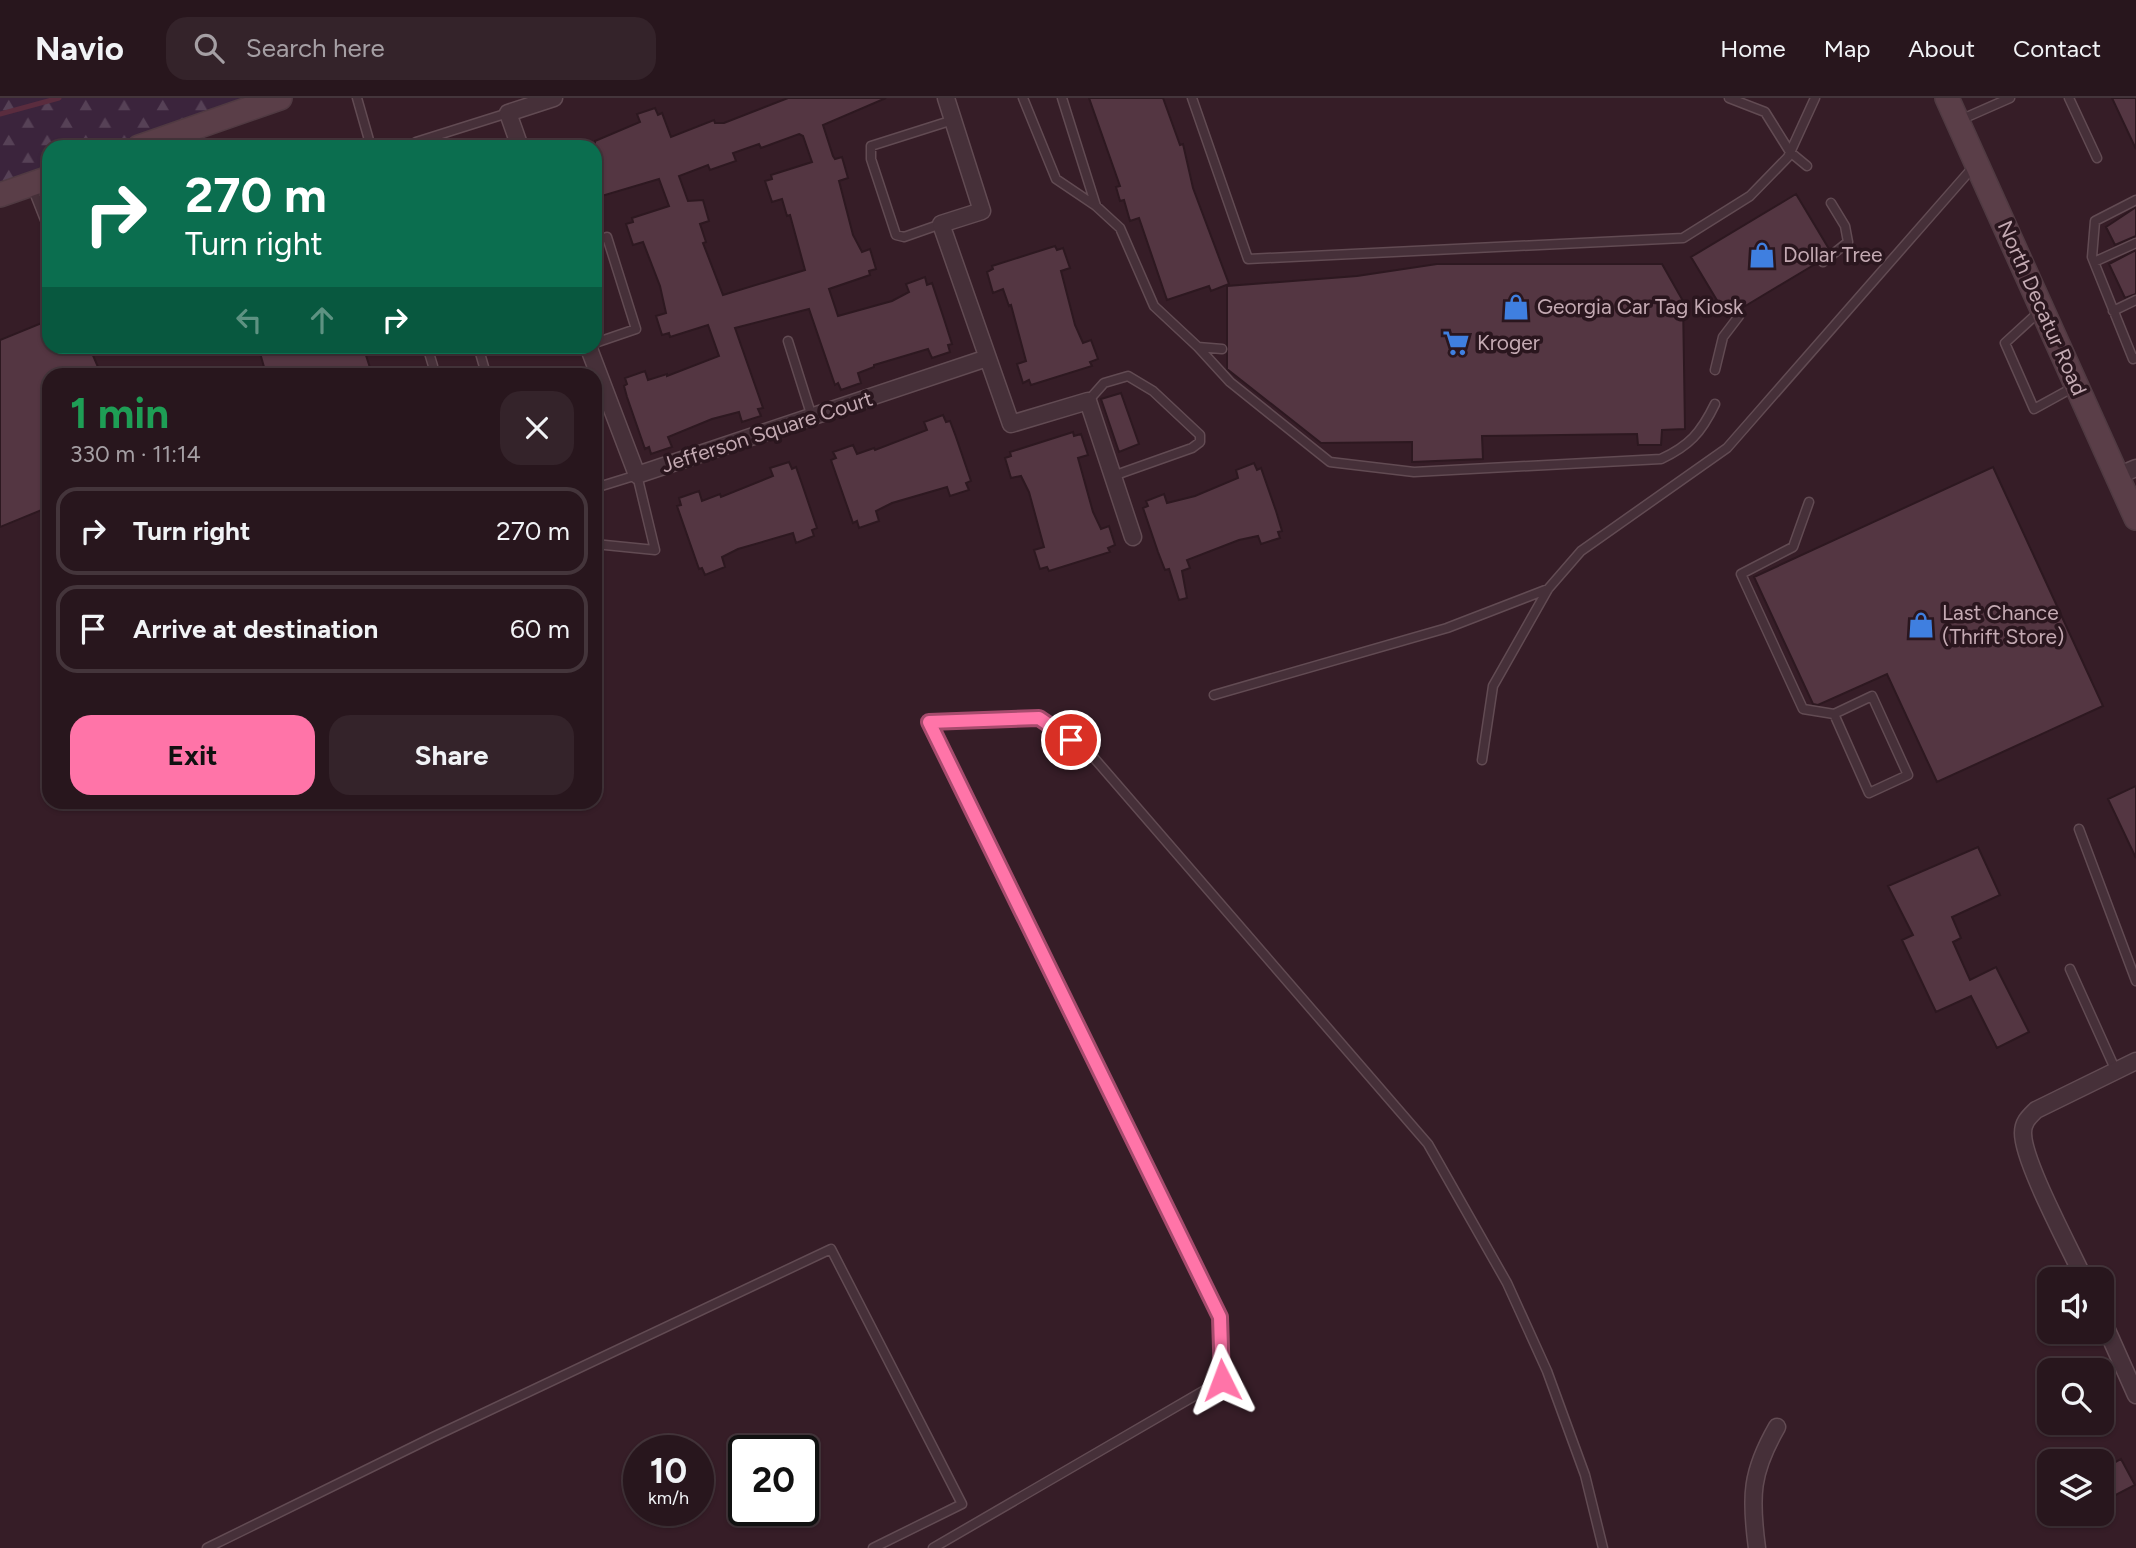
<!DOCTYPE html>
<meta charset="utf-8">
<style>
:root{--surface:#28161d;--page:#34232a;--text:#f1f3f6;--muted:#a59fa4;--line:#44353b;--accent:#ff74a8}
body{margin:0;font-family:Figtree,sans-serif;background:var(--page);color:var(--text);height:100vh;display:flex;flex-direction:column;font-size:26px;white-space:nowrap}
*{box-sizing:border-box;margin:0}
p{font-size:23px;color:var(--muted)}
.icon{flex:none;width:38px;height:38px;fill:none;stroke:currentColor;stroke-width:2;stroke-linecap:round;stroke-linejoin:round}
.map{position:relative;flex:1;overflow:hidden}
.side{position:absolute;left:42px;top:270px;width:560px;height:441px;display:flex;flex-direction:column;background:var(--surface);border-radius:21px;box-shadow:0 2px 5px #0004,0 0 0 2px var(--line)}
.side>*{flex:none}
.hud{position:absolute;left:42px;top:42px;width:560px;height:214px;border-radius:21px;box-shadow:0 2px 5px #0004,0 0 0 2px var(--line);background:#0b6e4f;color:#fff;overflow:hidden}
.fabs{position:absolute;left:2037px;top:1169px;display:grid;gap:14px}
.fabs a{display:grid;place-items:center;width:77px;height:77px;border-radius:14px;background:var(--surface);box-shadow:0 2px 5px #0004,0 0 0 2px var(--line);font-size:35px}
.speed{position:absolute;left:623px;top:1337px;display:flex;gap:14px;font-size:35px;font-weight:700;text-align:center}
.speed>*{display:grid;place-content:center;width:91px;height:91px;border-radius:50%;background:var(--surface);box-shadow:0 2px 5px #0004,0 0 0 2px var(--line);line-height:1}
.speed small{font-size:18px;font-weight:400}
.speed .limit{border:4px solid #111;border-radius:10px;background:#fff;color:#111}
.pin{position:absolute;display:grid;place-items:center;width:60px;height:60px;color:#fff;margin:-30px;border:4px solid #fff;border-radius:50%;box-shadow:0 2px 7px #0007}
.me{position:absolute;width:77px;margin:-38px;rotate:357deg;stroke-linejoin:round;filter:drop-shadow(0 0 5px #0008)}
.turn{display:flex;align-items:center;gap:24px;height:147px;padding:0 28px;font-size:32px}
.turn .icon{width:91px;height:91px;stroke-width:2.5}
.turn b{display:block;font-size:49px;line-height:60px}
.lanes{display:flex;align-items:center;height:66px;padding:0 28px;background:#0003;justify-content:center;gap:35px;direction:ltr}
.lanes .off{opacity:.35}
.round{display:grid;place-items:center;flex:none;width:74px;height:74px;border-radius:21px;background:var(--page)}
.summary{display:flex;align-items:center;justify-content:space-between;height:119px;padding:0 28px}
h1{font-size:42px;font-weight:700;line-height:52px;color:#1e9e55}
.action{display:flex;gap:14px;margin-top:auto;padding:14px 28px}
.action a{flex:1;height:80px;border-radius:21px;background:var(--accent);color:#111;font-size:28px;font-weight:700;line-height:80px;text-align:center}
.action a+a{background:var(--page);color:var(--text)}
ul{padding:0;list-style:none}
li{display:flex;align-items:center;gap:21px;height:88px;margin:0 14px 10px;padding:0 14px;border:4px solid var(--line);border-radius:21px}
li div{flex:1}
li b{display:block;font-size:26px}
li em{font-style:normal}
header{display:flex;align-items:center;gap:42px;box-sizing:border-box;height:98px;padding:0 35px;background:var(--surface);border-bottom:2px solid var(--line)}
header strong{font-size:33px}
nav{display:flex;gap:38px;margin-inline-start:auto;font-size:24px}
.search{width:490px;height:63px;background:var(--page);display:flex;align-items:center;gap:18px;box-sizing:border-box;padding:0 24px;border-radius:21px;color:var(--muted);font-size:26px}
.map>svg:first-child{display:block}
</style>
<header>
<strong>Navio</strong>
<div class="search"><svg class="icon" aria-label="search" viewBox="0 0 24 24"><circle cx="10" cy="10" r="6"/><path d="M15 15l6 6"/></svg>Search here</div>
<nav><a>Home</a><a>Map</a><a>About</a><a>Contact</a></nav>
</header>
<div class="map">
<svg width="2136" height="1450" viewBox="0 0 2136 1450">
<defs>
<pattern id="forest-firs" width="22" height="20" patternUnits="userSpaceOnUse" patternTransform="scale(1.75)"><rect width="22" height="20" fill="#3b243c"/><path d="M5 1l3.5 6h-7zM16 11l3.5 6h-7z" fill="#564156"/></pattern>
</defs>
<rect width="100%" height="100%" fill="#361d27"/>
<path fill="url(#forest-firs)" d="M0,0h294l-136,49h-109v39l-49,18z"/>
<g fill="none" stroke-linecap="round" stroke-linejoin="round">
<path stroke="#5a2c3e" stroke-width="5" d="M0,16l59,-16"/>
</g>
<path fill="#543642" stroke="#2d1820" stroke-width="2" fill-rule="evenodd" d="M788,0h98l-63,27 10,31 2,3 7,-2 6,21 -9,3 14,54 9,17 8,-3 6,20 -7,2 1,4 -41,14 9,27 54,-15 17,-9 -3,-8 19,-7 2,8 5,-2 12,36 8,25 -4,1 2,7 -18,6 -4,-9 -54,16v2l-16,6 3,10 -20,7 -3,-7 -3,2 -26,-76 -74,19 28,80 -5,1 3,7 -19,6 -3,-10 -27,7 -44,18 4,10 -21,7 -2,-7 -4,2 -18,-52 -3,-11 3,-2 -2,-6 20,-7 3,9 19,-6v2l52,-20 -11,-31 -38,12 -1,-4 -7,2 -6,-19 10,-3 -6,-27 -17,-44 -10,3 -7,-21 7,-2 -1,-4 37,-12 -10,-27 -64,19v-57l45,-19 -3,-8 18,-6 3,7 4,-2 9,24 43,-17 1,3h9zM799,36l4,2 9,26 -41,13 1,4 -7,2 7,21 10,-3 5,17 3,-1 15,55 -82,25 -20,-52 3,-1 -6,-18 9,-3 -6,-21 -15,1 -9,-25 29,-11 2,5 26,-9 -3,-8 26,-9 2,4z
M1089,0h74l17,47 3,-1 10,44 36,96 -18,7 -2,-5 -42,14 -28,-82 -9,3 -6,-21 -4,1 -4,-14 4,-1z
M2112,0h24v51z
M1796,96l33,55 -12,14 -90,54 -36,-60z
M2136,109v29l-21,9 -9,-18z
M1055,148l2,4 6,-2 7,20 -9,3 14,54 8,18 8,-3 7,19 -8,3 2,4 -61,19 -2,-5 -6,3 -6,-19 9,-3 -15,-56 -2,1 -6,-17 -10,4 -6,-21 6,-3 -1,-3z
M2136,152v44l-11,4 -16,-34z
M1437,166h225l21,37 2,128 -23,1 -1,15h-23l-1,-11 -155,2 1,23 -71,3v-20l-91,1 -94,-74v-83l130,-10z
M49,222v26h40l12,28h-52v133l-49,20v-187z
M258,248h105l9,28h-106z
M1121,295l18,51 -20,8 -18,-53z
M943,317l3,7 4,-1 6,16 15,44 -5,2 3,7 -19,6 -3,-9 -55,16 -16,8 3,10 -20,7 -2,-7 -4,2 -7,-20 -15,-43 5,-2 -3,-6 20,-7 4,9 17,-6 1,2 52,-20 -3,-8z
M1073,334l1,4 7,-2 7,21 -10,3 15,54 8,17 8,-3 6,19 -7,3 2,4 -61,19 -2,-4 -7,2 -6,-19 10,-3 -15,-55 -8,-16 -10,2 -6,-20 6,-2 -1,-4z
M789,364l3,7 4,-2 6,17 15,44 -5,2 2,6 -18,7 -3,-10 -55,16 -16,8 3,10 -20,8 -3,-7 -3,1 -22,-63 4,-1 -2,-7 20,-7 3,10 18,-7 1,3 52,-21 -3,-8z
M1254,365l3,7 4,-2 15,43 6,20 -4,1 2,6 -19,6 -3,-8 -19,4 -52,20 3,8 -8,3 5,27 -8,2 -10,-31 -4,1 -7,-18 -15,-44 5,-2 -2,-5 18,-7 3,9 28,-7 43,-18 -2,-8z
M1993,369l110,239 -166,76 -50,-108 -69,31 -5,-1 -59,-127z
M2136,688v72l-28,-59z
M1978,749l22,48 -48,22 9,21 -8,4 17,38 26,-13 33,65 -32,16 -26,-52 -35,16 -34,-72 11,-5 -25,-49z
M2121,1361l14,26 -27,14 -6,-11v-18z"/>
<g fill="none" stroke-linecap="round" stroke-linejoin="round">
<g stroke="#624b53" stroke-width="11">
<path id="service" d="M357,0l14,49
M1023,0l33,81 40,27 24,22 34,78 44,41 24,2
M1062,0l34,108
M1192,0l56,161 435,-21 67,-42 38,-39 27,-59
M1729,0l36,14 25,40 17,14
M2069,0l28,60
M1960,22l50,-22
M416,44l92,-29
M32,89l17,43
M2136,102l-41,21 -3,36 41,102 3,-1
M941,126l-37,13 -8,-2 -25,-76v-13l82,-26
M595,143l12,-4 29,92 -41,14
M1823,164l25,-20 -3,-16 -14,-23
M2094,164l42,-19
M2041,212l-36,33 29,66 40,-22
M2113,213l23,-11
M788,243l24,76
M427,248l6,20
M478,248l8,28
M1198,249l32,35 100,80 84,10 247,-13c28,-13 40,-26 54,-55
M1715,272l8,-33 16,-21
M1088,303l16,-18 24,-7 25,15 47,44v7l-8,6 -79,28
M595,390l42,-13 18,75 -60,-6
M1809,404l-16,45 -52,27 62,135 31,5 38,-18 36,79 -39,18 -35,-79
M1214,597l233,-67 101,-39
M1482,662l11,-74 55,-97 33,-38 146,-103 248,-283
M2079,731l57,152
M2070,871l46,102
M207,1450l226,-111 398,-188 131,255 -89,44
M933,1450l289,-168 -2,-63 -291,-595 110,-4 49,33 340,393 79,139 40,88 38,104 18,73"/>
</g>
<g stroke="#624b53" stroke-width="19">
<path id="minor" d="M946,0l36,113 -41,13 70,200 77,-23 45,136
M520,49l-12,-34 46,-15
M588,248l49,129 350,-117
M2117,378l19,-8
M2084,1181c-14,-31 -61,-117 -61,-146 0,-11 6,-16 13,-23l100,-49
M2102,1221l34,76
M1757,1450c-7,-52 -6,-76 20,-121"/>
</g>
<g stroke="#503a42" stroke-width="26">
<path id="secondary" d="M1947,0l189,420
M139,49l141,-49
M0,97l49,-17"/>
</g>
<use href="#service" stroke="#463039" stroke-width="8"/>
<use href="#minor" stroke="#463039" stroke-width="16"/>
<use href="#secondary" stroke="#5a3e48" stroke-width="23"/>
</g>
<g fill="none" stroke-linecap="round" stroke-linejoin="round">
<g stroke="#a64b6d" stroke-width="18">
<path id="route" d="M1071,642l-32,-22 -110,4 291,595 2,63"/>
</g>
<use href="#route" stroke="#ff74a8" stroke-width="12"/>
</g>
<defs>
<g id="shop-bare" transform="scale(2.1)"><path d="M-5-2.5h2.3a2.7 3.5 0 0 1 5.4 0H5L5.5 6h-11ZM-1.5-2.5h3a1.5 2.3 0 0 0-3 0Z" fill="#3f7fe0" stroke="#2a161e" stroke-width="2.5" paint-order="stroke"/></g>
<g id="supermarket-bare" transform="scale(2.1)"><path d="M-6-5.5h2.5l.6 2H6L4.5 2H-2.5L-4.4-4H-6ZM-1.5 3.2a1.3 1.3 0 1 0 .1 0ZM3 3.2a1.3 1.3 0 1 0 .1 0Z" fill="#3f7fe0" stroke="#2a161e" stroke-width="2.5" paint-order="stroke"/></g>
</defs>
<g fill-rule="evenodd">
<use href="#shop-bare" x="1762" y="157"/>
<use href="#shop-bare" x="1516" y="209"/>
<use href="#supermarket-bare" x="1456" y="245"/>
<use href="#shop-bare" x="1921" y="527"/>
</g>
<g text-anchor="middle" stroke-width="7" stroke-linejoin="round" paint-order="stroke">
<g font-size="21" fill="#c4aab3" stroke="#2a161e" text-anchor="start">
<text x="1783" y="164">Dollar Tree</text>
<text x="1537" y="216">Georgia Car Tag Kiosk</text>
<text x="1477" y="252">Kroger</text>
<text x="1942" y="522">Last Chance<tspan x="1942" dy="24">(Thrift Store)</tspan></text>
</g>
<g font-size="21" fill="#c4aab3" stroke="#2a161e">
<text transform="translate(2042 210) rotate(66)" y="7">North Decatur Road</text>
<text transform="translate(767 334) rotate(-18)" y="7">Jefferson Square Court</text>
</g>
</g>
</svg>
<div class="fabs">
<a><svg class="icon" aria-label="sound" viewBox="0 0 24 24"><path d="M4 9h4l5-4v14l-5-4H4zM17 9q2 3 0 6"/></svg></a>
<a><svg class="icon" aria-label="search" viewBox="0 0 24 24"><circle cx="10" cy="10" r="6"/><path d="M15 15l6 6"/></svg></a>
<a><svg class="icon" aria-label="layers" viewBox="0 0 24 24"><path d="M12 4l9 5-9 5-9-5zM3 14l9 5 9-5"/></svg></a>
</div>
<div class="speed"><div>10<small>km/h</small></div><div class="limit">20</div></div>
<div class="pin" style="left:1071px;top:642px;background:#d93025"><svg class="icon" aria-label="arrive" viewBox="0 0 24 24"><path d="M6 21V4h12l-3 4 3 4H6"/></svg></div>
<svg class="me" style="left:1222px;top:1282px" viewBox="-20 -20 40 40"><path d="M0-17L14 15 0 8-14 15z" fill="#ff74a8" stroke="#fff" stroke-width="4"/></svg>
<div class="hud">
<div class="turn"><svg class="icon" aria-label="right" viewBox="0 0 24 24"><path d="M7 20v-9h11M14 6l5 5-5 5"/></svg><div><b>270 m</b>Turn right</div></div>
<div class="lanes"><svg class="icon off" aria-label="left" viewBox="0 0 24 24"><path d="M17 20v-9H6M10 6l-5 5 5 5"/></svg><svg class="icon off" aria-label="ahead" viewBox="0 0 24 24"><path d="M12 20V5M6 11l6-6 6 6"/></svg><svg class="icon" aria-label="right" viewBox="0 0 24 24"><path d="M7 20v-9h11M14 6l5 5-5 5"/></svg></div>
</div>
<section class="side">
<div class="summary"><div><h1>1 min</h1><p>330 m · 11:14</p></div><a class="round"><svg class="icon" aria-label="close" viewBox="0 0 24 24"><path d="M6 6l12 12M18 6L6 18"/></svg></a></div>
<ul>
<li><svg class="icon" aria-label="right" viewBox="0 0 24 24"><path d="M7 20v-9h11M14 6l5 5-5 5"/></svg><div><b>Turn right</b></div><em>270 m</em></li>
<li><svg class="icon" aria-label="arrive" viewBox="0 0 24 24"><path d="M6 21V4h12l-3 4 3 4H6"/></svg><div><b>Arrive at destination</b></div><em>60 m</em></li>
</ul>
<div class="action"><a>Exit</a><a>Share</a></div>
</section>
</div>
